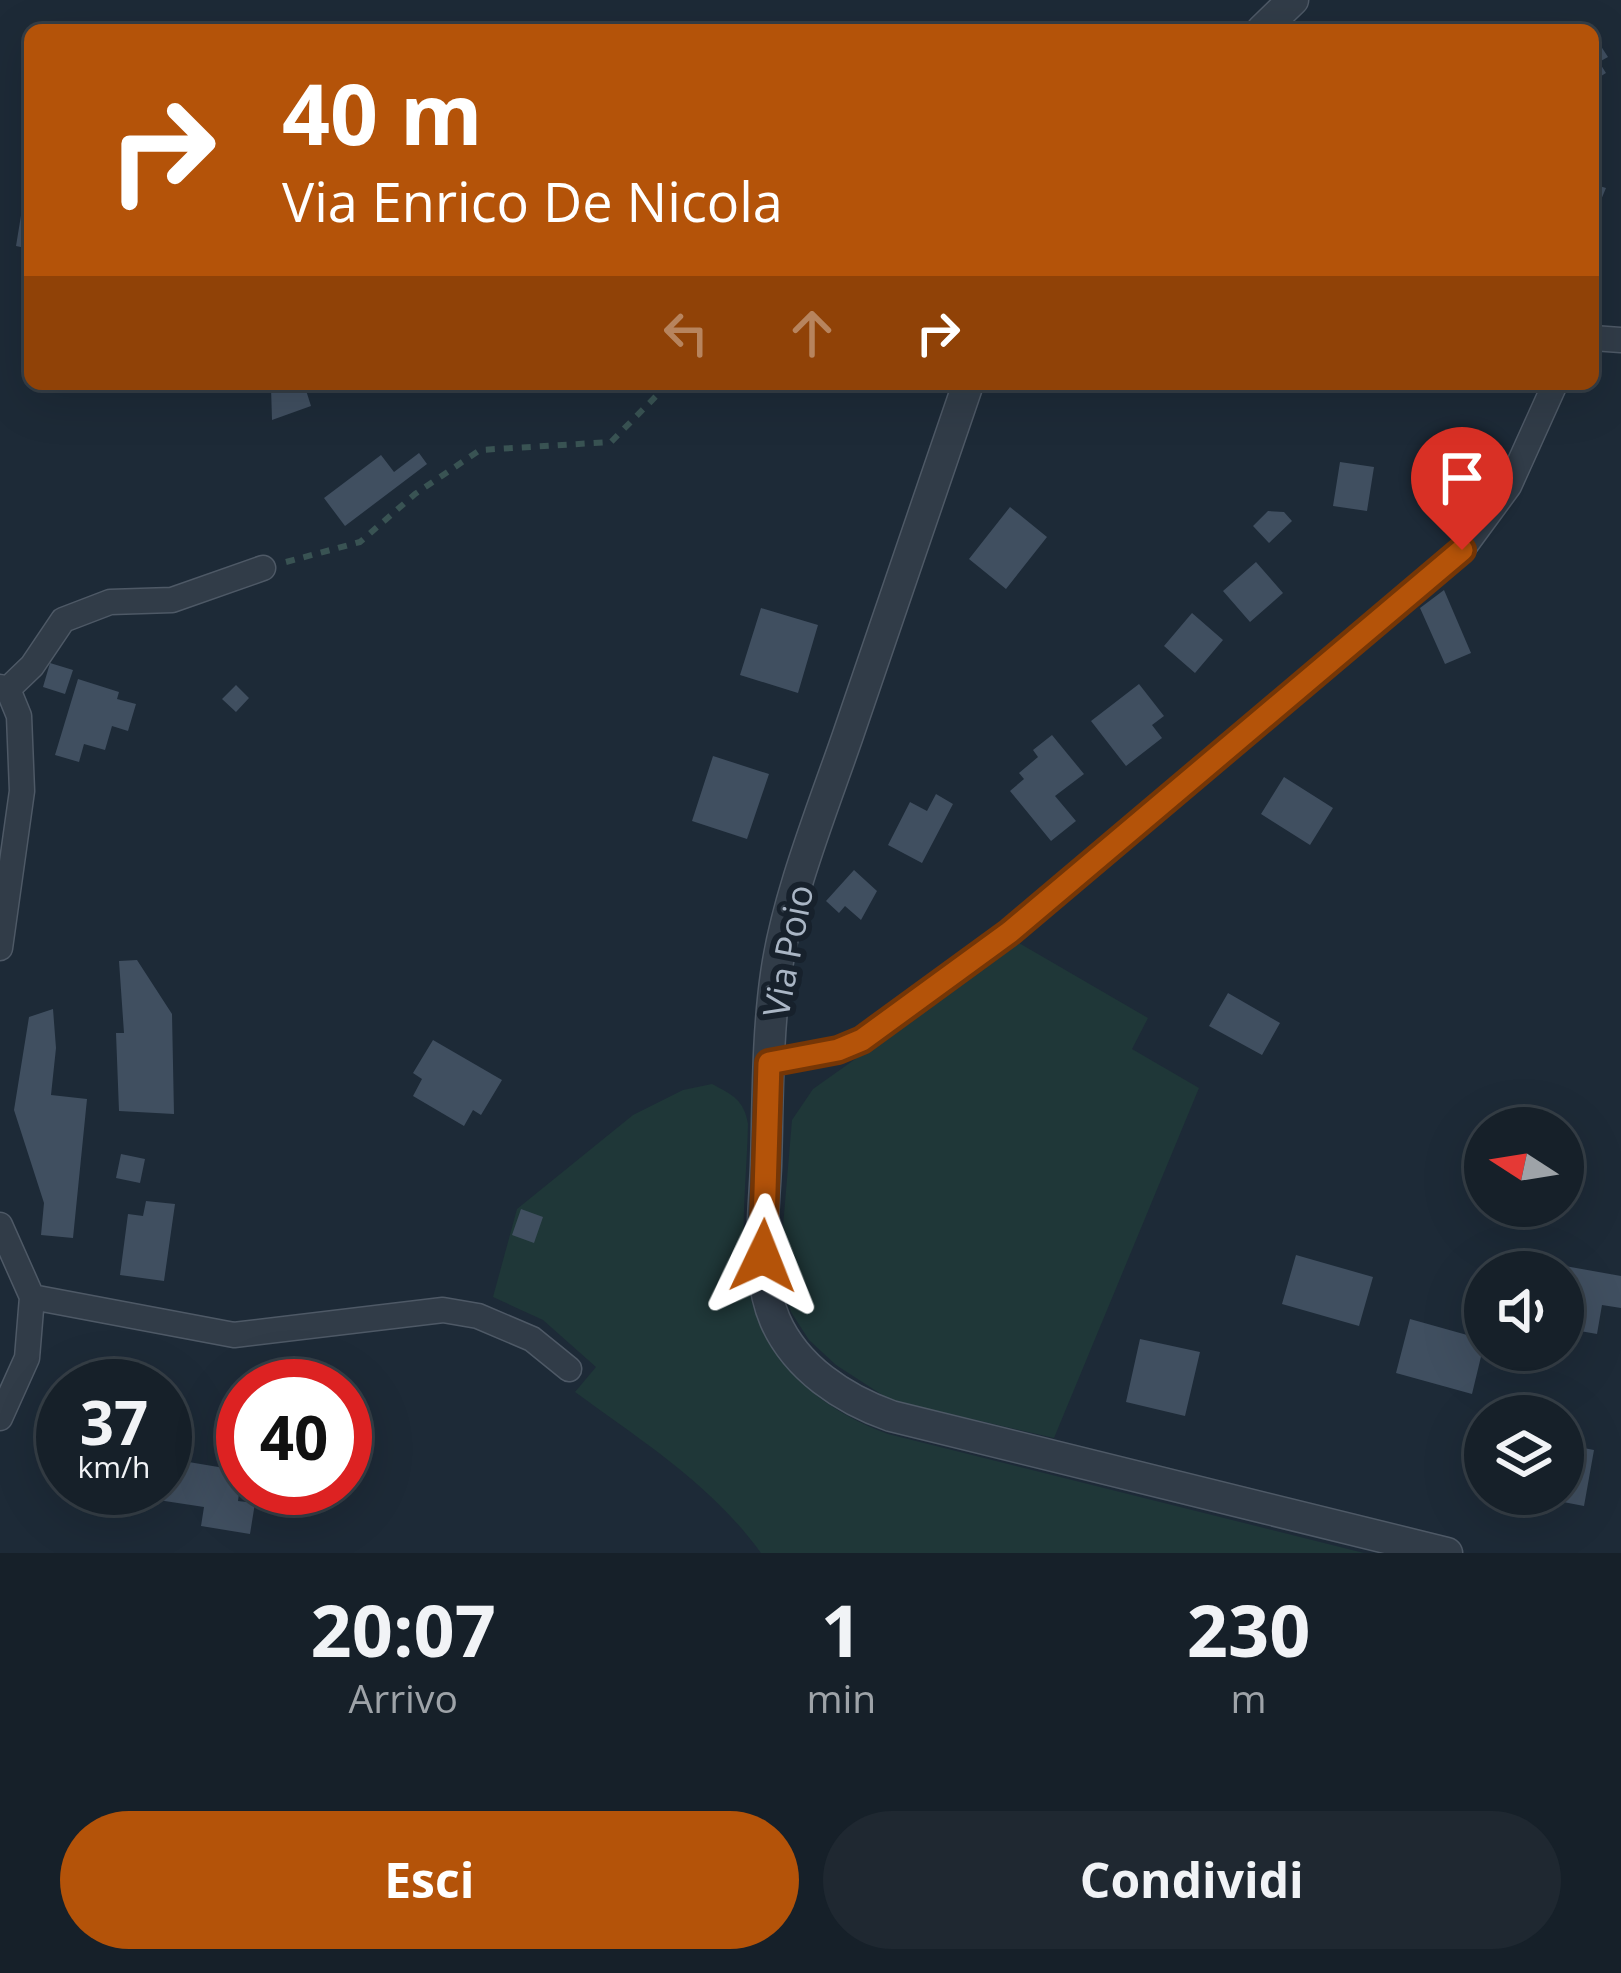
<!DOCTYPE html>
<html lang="it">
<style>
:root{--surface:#162029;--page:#1f2831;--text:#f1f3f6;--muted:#9ea3a8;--line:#353e46;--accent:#b45309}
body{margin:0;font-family:"Open Sans",sans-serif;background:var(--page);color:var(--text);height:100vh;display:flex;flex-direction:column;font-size:45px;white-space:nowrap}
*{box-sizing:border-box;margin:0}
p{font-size:39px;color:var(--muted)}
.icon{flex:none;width:66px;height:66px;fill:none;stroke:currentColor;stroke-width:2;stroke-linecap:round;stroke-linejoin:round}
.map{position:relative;height:1553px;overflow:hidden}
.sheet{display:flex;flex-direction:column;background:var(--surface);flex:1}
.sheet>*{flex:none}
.hud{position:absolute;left:24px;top:24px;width:1575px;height:366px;border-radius:18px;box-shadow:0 12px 48px #0002,0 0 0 3px var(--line);background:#b45309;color:#fff;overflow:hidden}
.needle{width:78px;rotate:282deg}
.fabs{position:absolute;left:1464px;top:1107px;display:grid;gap:24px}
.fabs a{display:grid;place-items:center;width:120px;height:120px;border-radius:50%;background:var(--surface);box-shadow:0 12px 48px #0002,0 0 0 3px var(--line);font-size:60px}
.speed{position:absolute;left:36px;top:1359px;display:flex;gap:24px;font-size:60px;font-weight:700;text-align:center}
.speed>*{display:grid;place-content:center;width:156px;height:156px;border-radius:50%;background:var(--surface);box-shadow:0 12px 48px #0002,0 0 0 3px var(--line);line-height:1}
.speed small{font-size:30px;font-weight:400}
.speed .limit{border:18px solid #d22;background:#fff;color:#111}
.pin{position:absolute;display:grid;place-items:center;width:102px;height:102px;color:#fff;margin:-123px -51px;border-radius:50% 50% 50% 0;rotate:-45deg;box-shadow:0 0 12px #0007}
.pin .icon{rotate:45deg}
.me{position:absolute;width:132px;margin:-66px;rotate:2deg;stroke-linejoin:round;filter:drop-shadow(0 0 9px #0008)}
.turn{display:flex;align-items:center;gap:42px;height:252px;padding:0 60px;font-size:54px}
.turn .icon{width:156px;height:156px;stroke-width:2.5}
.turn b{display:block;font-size:84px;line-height:102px}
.lanes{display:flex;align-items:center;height:114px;padding:0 60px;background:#0003;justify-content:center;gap:60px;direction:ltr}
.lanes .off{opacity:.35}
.eta{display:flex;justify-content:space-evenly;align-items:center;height:204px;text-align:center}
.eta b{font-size:72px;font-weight:700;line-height:84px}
.cta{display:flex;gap:24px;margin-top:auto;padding:24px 60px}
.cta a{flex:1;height:138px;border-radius:72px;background:var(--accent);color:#fff;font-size:48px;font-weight:700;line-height:138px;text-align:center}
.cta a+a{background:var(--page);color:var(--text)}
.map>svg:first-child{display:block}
</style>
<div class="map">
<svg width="1621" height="1553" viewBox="0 0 1621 1553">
<rect width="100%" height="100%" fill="#1d2a37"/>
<path fill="#1f3738" d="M1019,943l129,75 -16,31 67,39 -145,350 -164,-38 -54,-35 -27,-25 -18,-28 -7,-25 -3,-37 11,-130 21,-31z
M712,1084c21,11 32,16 36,40 -1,47 -7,96 -3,142 8,85 66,140 143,168l476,119h-603c-49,-68 -119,-112 -186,-161l21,-25 -53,-47 -50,-23 24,-88 116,-94 50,-25z"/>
<path fill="#404f60" d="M1593,34l15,23 -9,5 7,11 -13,8z
M1593,184l13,4 -13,31z
M26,185l4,1v63l-14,-3z
M293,384h11l7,22 -39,14 -1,-33z
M1450,449l27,1 -2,39 -27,-1z
M419,453l8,11 -82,62 -21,-28 57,-43 13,17z
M1340,462l34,5 -7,44 -34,-5z
M1010,507l37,30 -41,52 -37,-30z
M1268,511l16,1 8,9 -23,22 -16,-17z
M1256,562l27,31 -33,29 -27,-31z
M1444,590l27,63 -26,11 -25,-56z
M761,608l57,17 -20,68 -58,-18z
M1192,613l31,27 -28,33 -31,-27z
M50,663l23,7 -8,24 -22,-7z
M78,679l41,13 -2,7 19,5 -8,27 -16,-5 -7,24 -21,-6 -5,18 -24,-7z
M1139,684l25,32 -12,9 10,13 -36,28 -35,-45z
M236,685l13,13 -13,14 -14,-13z
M1052,735l32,39 -29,22 21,25 -25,20 -41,-50 14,-12 -5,-6 19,-16 -5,-7z
M713,756l56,18 -22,65 -55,-18z
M1284,777l49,31 -23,37 -49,-31z
M936,794l17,10 -31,59 -34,-18 22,-43 17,9z
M854,870l23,21 -16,29 -16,-14 -6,7 -13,-12z
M137,960l35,54 2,100 -55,-3 -3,-78h8l-5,-72z
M1228,993l52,30 -18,32 -53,-29z
M53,1009l3,39 -5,47 36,4 -14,139 -32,-3 3,-32 -30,-93 15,-93z
M433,1040l69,40 -21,35 -8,-5 -9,16 -51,-30 9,-17 -9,-6z
M121,1154l24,5 -5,24 -24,-5z
M146,1201l29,3 -11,77 -44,-6 8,-61 15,2z
M521,1209l22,8 -9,26 -22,-8z
M1296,1255l77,22 -14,49 -77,-22z
M1565,1266l56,10v32l-19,-3 -5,29 -34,-6z
M1410,1319l75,21 -13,54 -76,-21z
M1140,1339l60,13 -15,64 -59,-14z
M1563,1444l31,6 -10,56 -52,-10 1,-2h30z
M165,1458l77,13 -4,30 17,2 -5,31 -49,-8 3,-19 -105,-16 1,-3h65z"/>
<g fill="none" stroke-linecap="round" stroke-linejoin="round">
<g stroke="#4e5966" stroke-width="27">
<path id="minor" d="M1593,338l28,2
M0,687l8,2 11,27 3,75 -22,157
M8,689l24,-23 31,-46 47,-18 62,-2 91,-32
M769,1063l69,-13 24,-10 147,-108 453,-382 47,-64 46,-102
M0,1225l32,72 -5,61 -27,60
M32,1297l202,38 209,-25 35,6 54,23 37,30"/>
</g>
<g stroke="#4e5966" stroke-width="33">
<path id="tertiary" d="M1262,30l31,-30
M968,384c-40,118 -81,236 -121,354 -26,75 -60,159 -71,236 -9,63 -8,129 -10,192 -2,50 -11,107 9,154 21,48 68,79 116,96l556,137"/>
</g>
<path stroke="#395353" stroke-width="6" stroke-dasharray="9 9" stroke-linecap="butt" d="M286,562l74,-20 55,-48 65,-44 131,-8 57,-58"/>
<use href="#minor" stroke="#313c48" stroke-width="24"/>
<use href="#tertiary" stroke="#313c48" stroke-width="30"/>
</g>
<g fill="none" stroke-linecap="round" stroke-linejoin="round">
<g stroke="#753606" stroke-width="30">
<path id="route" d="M763,1256l6,-193 69,-13 24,-10 148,-108 452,-382"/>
</g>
<use href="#route" stroke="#b45309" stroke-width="21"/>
</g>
<g text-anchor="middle" stroke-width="12" stroke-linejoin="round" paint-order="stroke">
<g font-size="36" fill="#aab6c5" stroke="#17212c">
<text transform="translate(788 951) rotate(-79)" y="13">Via Poio</text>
</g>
</g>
</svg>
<div class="fabs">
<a><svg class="needle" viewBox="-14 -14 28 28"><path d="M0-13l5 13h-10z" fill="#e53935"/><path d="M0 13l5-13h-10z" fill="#9ea3a8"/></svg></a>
<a><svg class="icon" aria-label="sound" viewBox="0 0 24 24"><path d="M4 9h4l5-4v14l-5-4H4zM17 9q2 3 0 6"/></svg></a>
<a><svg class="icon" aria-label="layers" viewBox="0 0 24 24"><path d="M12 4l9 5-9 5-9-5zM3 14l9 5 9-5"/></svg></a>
</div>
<div class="speed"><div>37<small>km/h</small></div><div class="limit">40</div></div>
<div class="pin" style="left:1462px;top:550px;background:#d93025"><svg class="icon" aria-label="arrive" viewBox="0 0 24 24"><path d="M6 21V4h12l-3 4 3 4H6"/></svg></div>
<svg class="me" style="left:763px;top:1256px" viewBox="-20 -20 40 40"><path d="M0-17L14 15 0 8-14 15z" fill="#b45309" stroke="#fff" stroke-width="4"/></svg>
<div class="hud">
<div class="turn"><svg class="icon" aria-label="right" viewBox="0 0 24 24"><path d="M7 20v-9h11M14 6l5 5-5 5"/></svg><div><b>40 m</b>Via Enrico De Nicola</div></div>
<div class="lanes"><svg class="icon off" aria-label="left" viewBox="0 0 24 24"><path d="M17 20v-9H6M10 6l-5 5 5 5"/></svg><svg class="icon off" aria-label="ahead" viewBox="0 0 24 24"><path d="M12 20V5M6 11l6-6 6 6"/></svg><svg class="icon" aria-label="right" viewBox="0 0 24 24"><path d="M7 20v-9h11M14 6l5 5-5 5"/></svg></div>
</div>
</div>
<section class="sheet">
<div class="eta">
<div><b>20:07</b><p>Arrivo</p></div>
<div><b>1</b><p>min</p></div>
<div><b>230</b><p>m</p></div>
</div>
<div class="cta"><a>Esci</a><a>Condividi</a></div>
</section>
